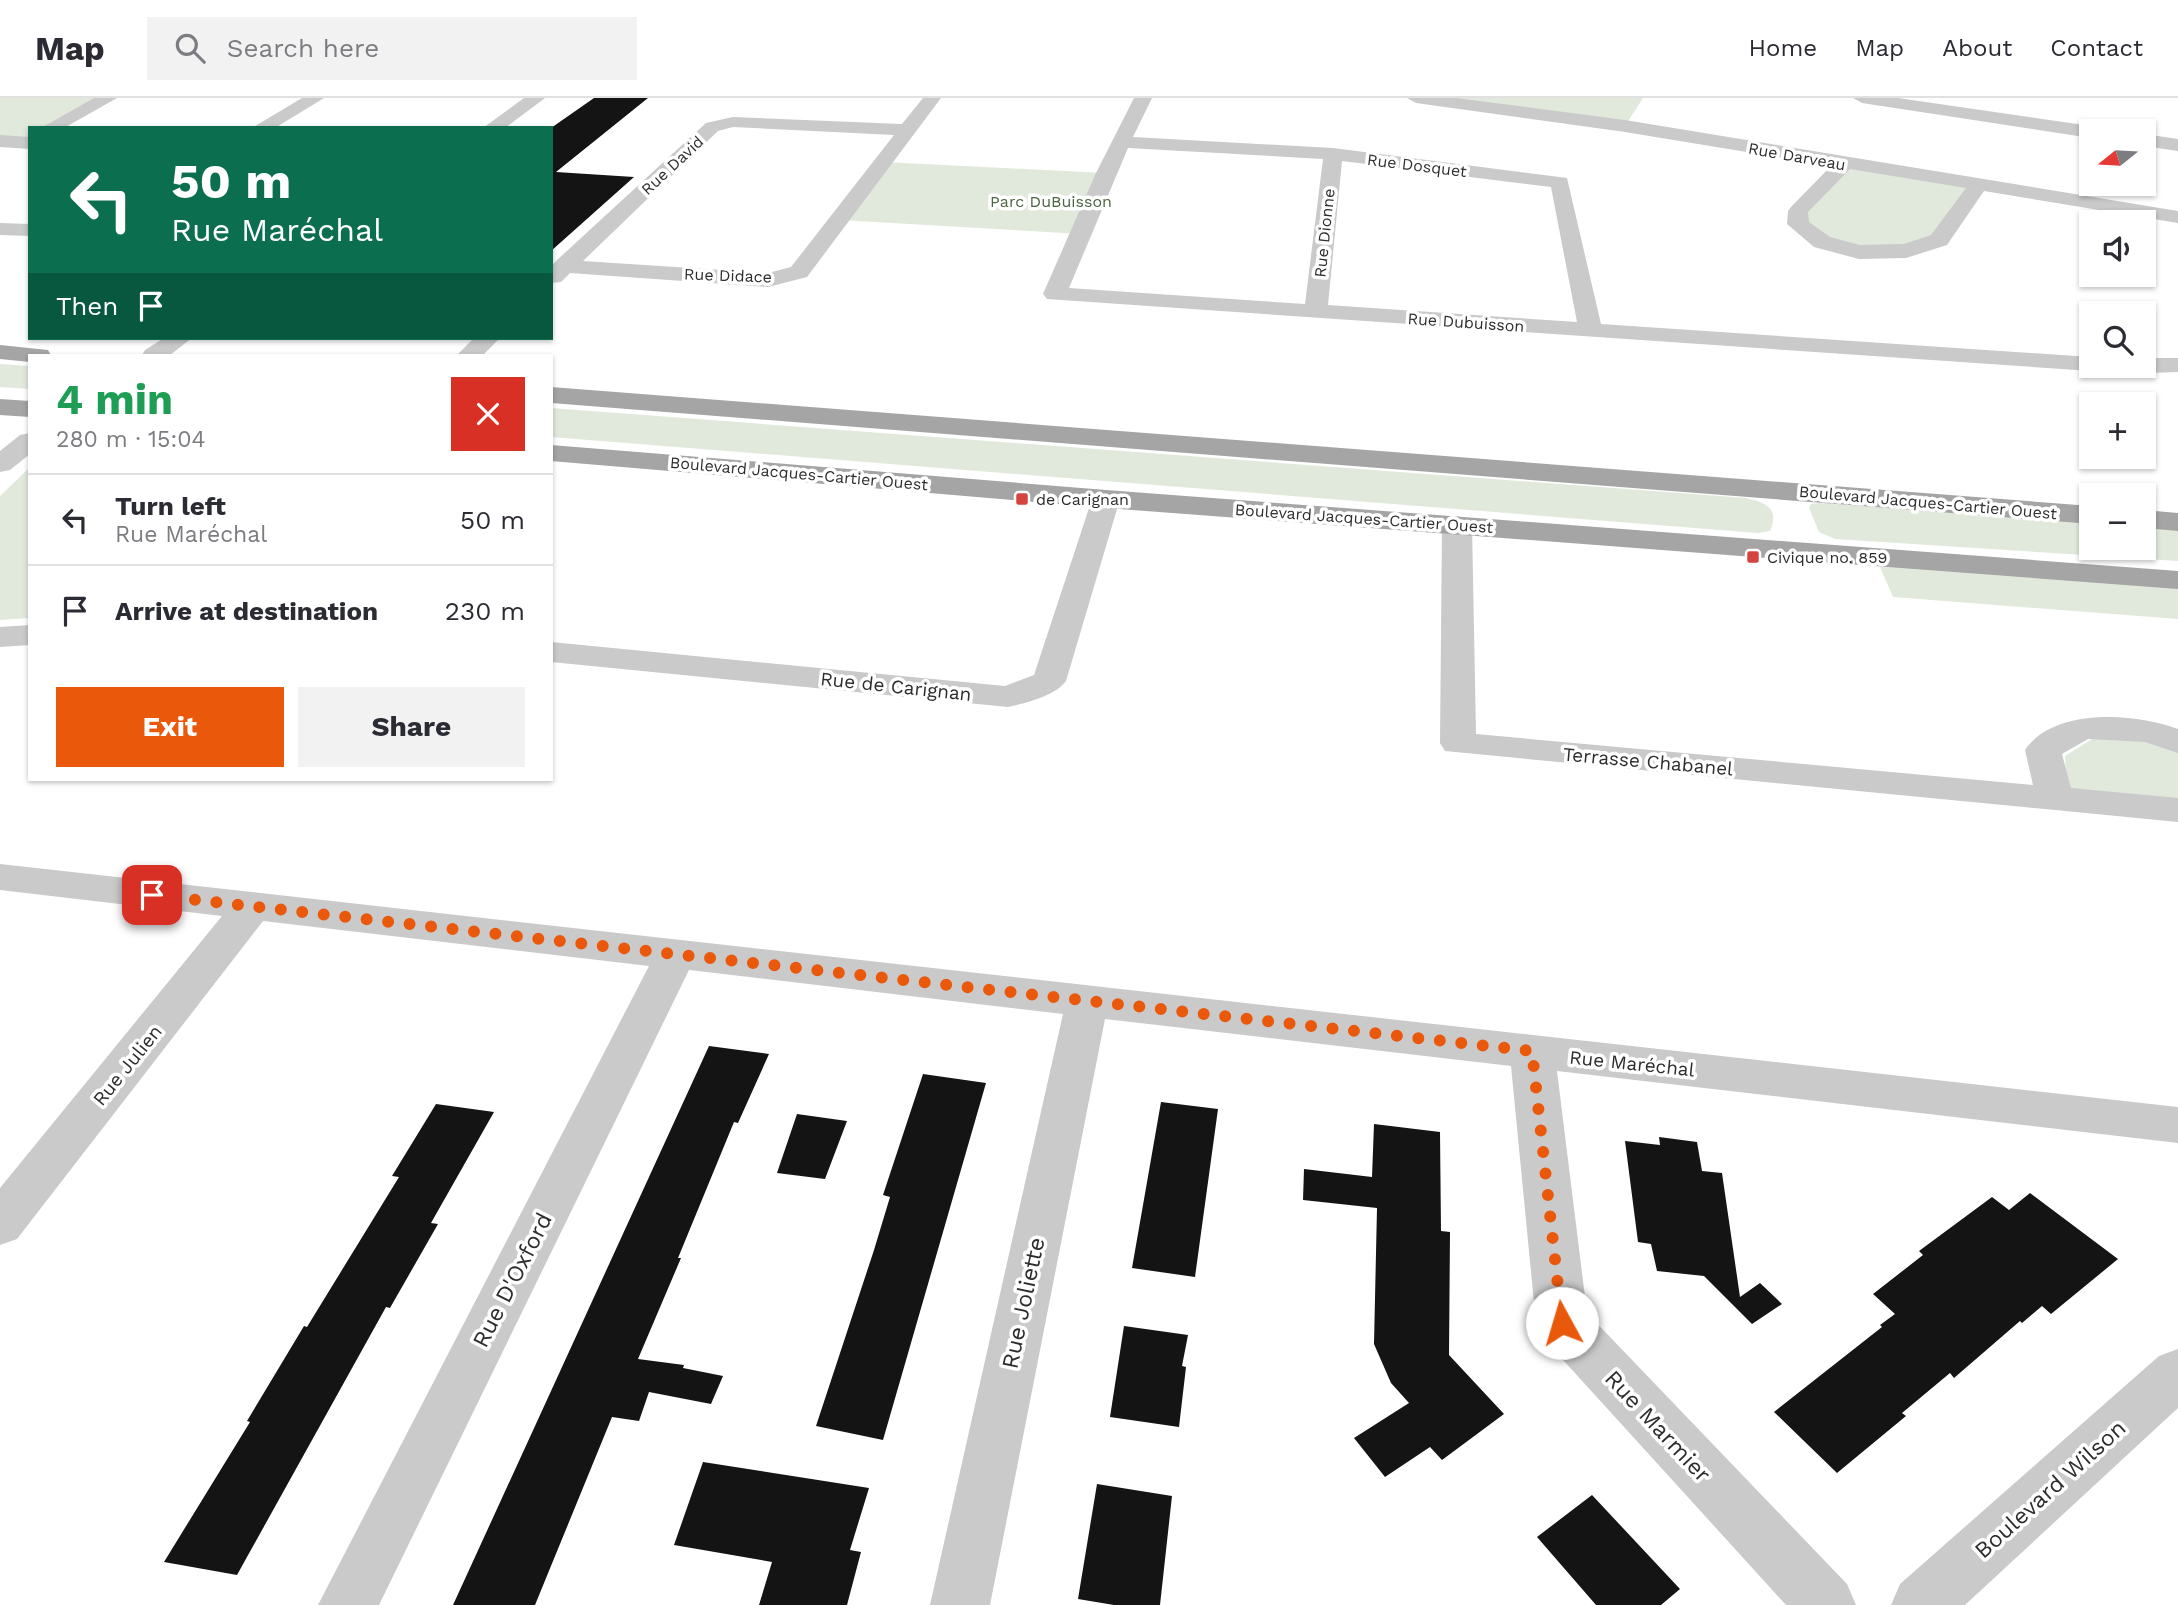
<!DOCTYPE html>
<meta charset="utf-8">
<style>
:root{--surface:#fff;--page:#f2f2f3;--text:#2b2b33;--muted:#7c7c81;--line:#e1e1e2;--accent:#ea580c}
body{margin:0;font-family:"Work Sans",sans-serif;background:var(--page);color:var(--text);height:100vh;display:flex;flex-direction:column;font-size:26px;white-space:nowrap}
*{box-sizing:border-box;margin:0}
p{font-size:23px;color:var(--muted)}
.icon{flex:none;width:38px;height:38px;fill:none;stroke:currentColor;stroke-width:2;stroke-linecap:round;stroke-linejoin:round}
.map{position:relative;flex:1;overflow:hidden}
.details{position:absolute;left:28px;top:256px;width:525px;height:427px;display:flex;flex-direction:column;background:var(--surface);border-radius:0px;box-shadow:0 2px 5px #0004}
.details>*{flex:none}
.banner{position:absolute;left:28px;top:28px;width:525px;height:214px;border-radius:0px;box-shadow:0 2px 5px #0004;background:#0b6e4f;color:#fff;overflow:hidden}
.needle{width:46px;rotate:252deg}
.fabs{position:absolute;left:2079px;top:21px;display:grid;gap:14px}
.fabs a{display:grid;place-items:center;width:77px;height:77px;border-radius:0px;background:var(--surface);box-shadow:0 2px 5px #0004;font-size:35px}
.pin{position:absolute;display:grid;place-items:center;width:60px;height:60px;color:#fff;margin:-30px;border-radius:14px;box-shadow:0 4px 10px #0006}
.me{position:absolute;width:77px;margin:-38px;rotate:354deg;stroke-linejoin:round;filter:drop-shadow(0 0 5px #0008)}
.turn{display:flex;align-items:center;gap:24px;height:147px;padding:0 28px;font-size:32px}
.turn .icon{width:91px;height:91px;stroke-width:2.5}
.turn b{display:block;font-size:49px;line-height:60px}
.then{display:flex;align-items:center;height:66px;padding:0 28px;background:#0003;gap:14px;font-size:26px}
.round{display:grid;place-items:center;flex:none;width:74px;height:74px;border-radius:0px;background:var(--page)}
.overview{display:flex;align-items:center;justify-content:space-between;height:119px;padding:0 28px}
h1{font-size:42px;font-weight:700;line-height:52px;color:#1e9e55}
.primary-button{display:flex;gap:14px;margin-top:auto;padding:14px 28px}
.primary-button a{flex:1;height:80px;border-radius:0px;background:var(--accent);color:#fff;font-size:28px;font-weight:700;line-height:80px;text-align:center}
.primary-button a+a{background:var(--page);color:var(--text)}
ul{padding:0;list-style:none}
li{display:flex;align-items:center;gap:21px;height:91px;padding:0 28px;border-top:2px solid var(--line)}
li div{flex:1}
li b{display:block;font-size:26px}
li em{font-style:normal}
header{display:flex;align-items:center;gap:42px;box-sizing:border-box;height:98px;padding:0 35px;background:var(--surface);border-bottom:2px solid var(--line)}
header strong{font-size:33px}
nav{display:flex;gap:38px;margin-inline-start:auto;font-size:24px}
.search{width:490px;height:63px;background:var(--page);display:flex;align-items:center;gap:18px;box-sizing:border-box;padding:0 24px;border-radius:0px;color:var(--muted);font-size:26px}
.map>svg:first-child{display:block}
</style>
<header>
<strong>Map</strong>
<div class="search"><svg class="icon" aria-label="search" viewBox="0 0 24 24"><circle cx="10" cy="10" r="6"/><path d="M15 15l6 6"/></svg>Search here</div>
<nav><a>Home</a><a>Map</a><a>About</a><a>Contact</a></nav>
</header>
<div class="map">
<svg width="2178" height="1507" viewBox="0 0 2178 1507">
<rect width="100%" height="100%" fill="#fff"/>
<path fill="#e1e9dc" d="M0,0h108l-58,30h-20v10l-30,3z
M1416,0h227l-18,28z
M883,64l223,11 -25,61 -241,-14z
M1844,66l134,22 -39,54 -33,11 -84,-9 -24,-31z
M0,266l30,2v23l-30,-2z
M551,310l1195,90c19,4 34,10 24,33l-12,2 -1207,-96z
M30,369v151l-30,2v-124z
M1820,405l271,20v25h53v-21l34,2v32l-343,-22 -16,-7 -10,-24 2,-4z
M1879,467l299,21v33l-285,-22z
M2094,640l57,2 27,11v48l-111,-10 -2,-33z"/>
<path fill="#141414" d="M594,0h54l-92,74 78,5 -83,74v-123z
M709,948l60,8 -31,69 -4,-1 -56,136h3l-43,101 46,6 -1,3 40,8 -12,28 -62,-12 -10,29 -27,-4 -77,188h-82z
M923,976l63,9 -103,357 -67,-14 58,-176 16,-53 -7,-2z
M1161,1004l57,7 -23,168 -63,-9z
M436,1006l58,8 -63,111 7,1 -48,84 -4,-1 -149,268 -73,-13 86,-140 -3,-1 57,-95 3,1 92,-150 -7,-1z
M797,1016l50,7 -22,58 -48,-6z
M1374,1026l66,8 1,99 9,1 -1,123 55,59 -62,46 -12,-13 -45,30 -31,-39 55,-35 -18,-20 -17,-39 3,-136 -74,-8 1,-31 68,8z
M1659,1039l38,5 5,29 20,2 18,124 20,-14 22,21 -30,20 -48,-48 -47,-5 -6,-27 -13,-2 -13,-101 35,4z
M2030,1095l88,66 -67,55 -9,-8 -20,17 -2,-2 -66,57 -4,-5 -48,40 4,3 -69,57 -63,-61 108,-85 -2,-2 15,-11 -22,-20 50,-39 -4,-4 73,-54 17,13z
M1124,1228l64,9 -6,31 4,1 -7,60 -69,-10z
M703,1364l166,26 -19,62 11,2 -14,53h-88l13,-43 -98,-17z
M1097,1386l75,12 -12,109h-46l-36,-6z
M1592,1397l88,94 -19,16h-65l-59,-68z"/>
<g fill="none" stroke-linecap="round" stroke-linejoin="round">
<path fill="#cacaca" fill-rule="evenodd" d="M94,0h23l-53,30h-23z
M302,0h22l-49,30h-23z
M524,0h21l-40,30h-22z
M923,0h18l-134,179 -39,10 -198,-14 -9,9 -10,1v-17l5,-5 150,-138 27,-6 169,7zM733,29l161,8 -103,132 -23,6 -185,-12 135,-130z
M1134,0h18l-19,39 200,11 234,30 34,146 490,33v9h11l-11,5 -1044,-72 -4,-5 53,-121zM1128,50l195,11 -18,145 -236,-16zM1342,63l209,26 26,135 -249,-17z
M1407,0h49l169,22 553,91v12l-194,-32 -37,54 -41,13 -47,1 -45,-12 -27,-23 1,-13 3,-4 40,-41 -206,-34 -209,-29zM1850,71l116,19 -35,47 -27,9 -44,1 -30,-8 -21,-15 -1,-10z
M1853,0h45l193,28 9,5h-9v7l-229,-35z
M2144,36l34,5v12l-34,-5z
M0,37l30,2v12l-30,-2z
M0,125l30,1v12l-30,-1z
M164,240h28l-22,17h-28l3,-5z
M474,240h26l-17,17h-26z
M2144,260h34v14l-59,2 -9,-3 -4,-5h38z
M30,335v21l-20,16 -10,2v-21l20,-16z
M1106,392l10,3 4,6 -54,182c-11,15 -40,22 -58,26l-457,-45v-20l454,44 29,-11 58,-176 4,-6z
M1457,418l10,3 5,6 4,209 557,51 -8,-35c29,-43 111,-37 153,-21v24l-33,-11 -57,-3 -26,15 9,34 107,10v24l-733,-71 -5,-8 2,-218 5,-6z
M30,527v20l-30,2v-20z
M0,766l2178,243v36l-621,-72 30,242 260,271 9,21h-70l-242,-266 -8,-16 -25,-257 -406,-47 -115,586h-60l133,-591 -374,-44 -310,635h-61l331,-639 -386,-45 -246,318 -17,6v-57l222,-272 -222,-26z
M2178,1251v59l-213,197h-74l9,-21 259,-228z"/>
<path fill="#a5a5a5" fill-rule="evenodd" d="M0,247l48,5 3,5h-21v7l-30,-3z
M551,289l1540,119v18l-1540,-121z
M0,301l30,2v16l-30,-2z
M551,347l555,45 1072,81v18l-1072,-81 -555,-47z
M2144,412l34,3v18l-34,-3z"/>
</g>
<g fill="none" stroke-linecap="round" stroke-linejoin="round">
<path stroke="#ea580c" stroke-width="12" stroke-dasharray="0 21.6" d="M152,797l1380,156 30,272"/>
</g>
<g fill="#d5443e" stroke="#fff" stroke-width="2.5">
<rect x="1015" y="394" width="14" height="14" rx="3.5"/>
<rect x="1746" y="452" width="14" height="14" rx="3.5"/>
</g>
<g text-anchor="middle" stroke-width="7" stroke-linejoin="round" paint-order="stroke">
<g font-size="16" fill="#2d2d2d" stroke="#fff">
<text transform="translate(1797 58) rotate(10)" y="6">Rue Darveau</text>
<text transform="translate(672 67) rotate(-43)" y="6">Rue David</text>
<text transform="translate(1417 67) rotate(7)" y="6">Rue Dosquet</text>
<text transform="translate(1324 135) rotate(-84)" y="6">Rue Dionne</text>
<text transform="translate(728 177) rotate(2)" y="6">Rue Didace</text>
<text transform="translate(1466 224) rotate(4)" y="6">Rue Dubuisson</text>
<text transform="translate(799 375) rotate(5)" y="6">Boulevard Jacques-Cartier Ouest</text>
<text transform="translate(1928 404) rotate(5)" y="6">Boulevard Jacques-Cartier Ouest</text>
<text transform="translate(1364 420) rotate(4)" y="6">Boulevard Jacques-Cartier Ouest</text>
</g>
<g font-size="16" fill="#4c643f" stroke="#fff">
<text x="1051" y="109">Parc DuBuisson</text>
</g>
<g font-size="16" fill="#2d2d2d" stroke="#fff" text-anchor="start">
<text x="1036" y="407">de Carignan</text>
<text x="1767" y="465">Civique no. 859</text>
</g>
<g font-size="19" fill="#2d2d2d" stroke="#fff">
<text transform="translate(896 588) rotate(6)" y="7">Rue de Carignan</text>
<text transform="translate(1648 663) rotate(5)" y="7">Terrasse Chabanel</text>
<text transform="translate(1632 965) rotate(6)" y="7">Rue Maréchal</text>
<text transform="translate(127 967) rotate(-51)" y="7">Rue Julien</text>
</g>
<g font-size="23" fill="#2d2d2d" stroke="#fff">
<text transform="translate(512 1182) rotate(-63)" y="8">Rue D'Oxford</text>
<text transform="translate(1023 1205) rotate(-78)" y="8">Rue Joliette</text>
<text transform="translate(1658 1328) rotate(47)" y="8">Rue Marmier</text>
<text transform="translate(2050 1391) rotate(-42)" y="8">Boulevard Wilson</text>
</g>
</g>
</svg>
<div class="fabs">
<a><svg class="needle" viewBox="-14 -14 28 28"><path d="M0-13l5 13h-10z" fill="#e53935"/><path d="M0 13l5-13h-10z" fill="#7c7c81"/></svg></a>
<a><svg class="icon" aria-label="sound" viewBox="0 0 24 24"><path d="M4 9h4l5-4v14l-5-4H4zM17 9q2 3 0 6"/></svg></a>
<a><svg class="icon" aria-label="search" viewBox="0 0 24 24"><circle cx="10" cy="10" r="6"/><path d="M15 15l6 6"/></svg></a>
<a>+</a>
<a>−</a>
</div>
<div class="pin" style="left:152px;top:797px;background:#d93025"><svg class="icon" aria-label="arrive" viewBox="0 0 24 24"><path d="M6 21V4h12l-3 4 3 4H6"/></svg></div>
<svg class="me" style="left:1562px;top:1225px" viewBox="-20 -20 40 40"><circle r="19" fill="#fff"/><path d="M0-13L10 11 0 6-10 11z" fill="#ea580c"/></svg>
<div class="banner">
<div class="turn"><svg class="icon" aria-label="left" viewBox="0 0 24 24"><path d="M17 20v-9H6M10 6l-5 5 5 5"/></svg><div><b>50 m</b>Rue Maréchal</div></div>
<div class="then">Then<svg class="icon" aria-label="arrive" viewBox="0 0 24 24"><path d="M6 21V4h12l-3 4 3 4H6"/></svg></div>
</div>
<section class="details">
<div class="overview"><div><h1>4 min</h1><p>280 m · 15:04</p></div><a class="round" style="background:#d93025;color:#fff"><svg class="icon" aria-label="close" viewBox="0 0 24 24"><path d="M6 6l12 12M18 6L6 18"/></svg></a></div>
<ul>
<li><svg class="icon" aria-label="left" viewBox="0 0 24 24"><path d="M17 20v-9H6M10 6l-5 5 5 5"/></svg><div><b>Turn left</b><p>Rue Maréchal</p></div><em>50 m</em></li>
<li><svg class="icon" aria-label="arrive" viewBox="0 0 24 24"><path d="M6 21V4h12l-3 4 3 4H6"/></svg><div><b>Arrive at destination</b></div><em>230 m</em></li>
</ul>
<div class="primary-button"><a>Exit</a><a>Share</a></div>
</section>
</div>
